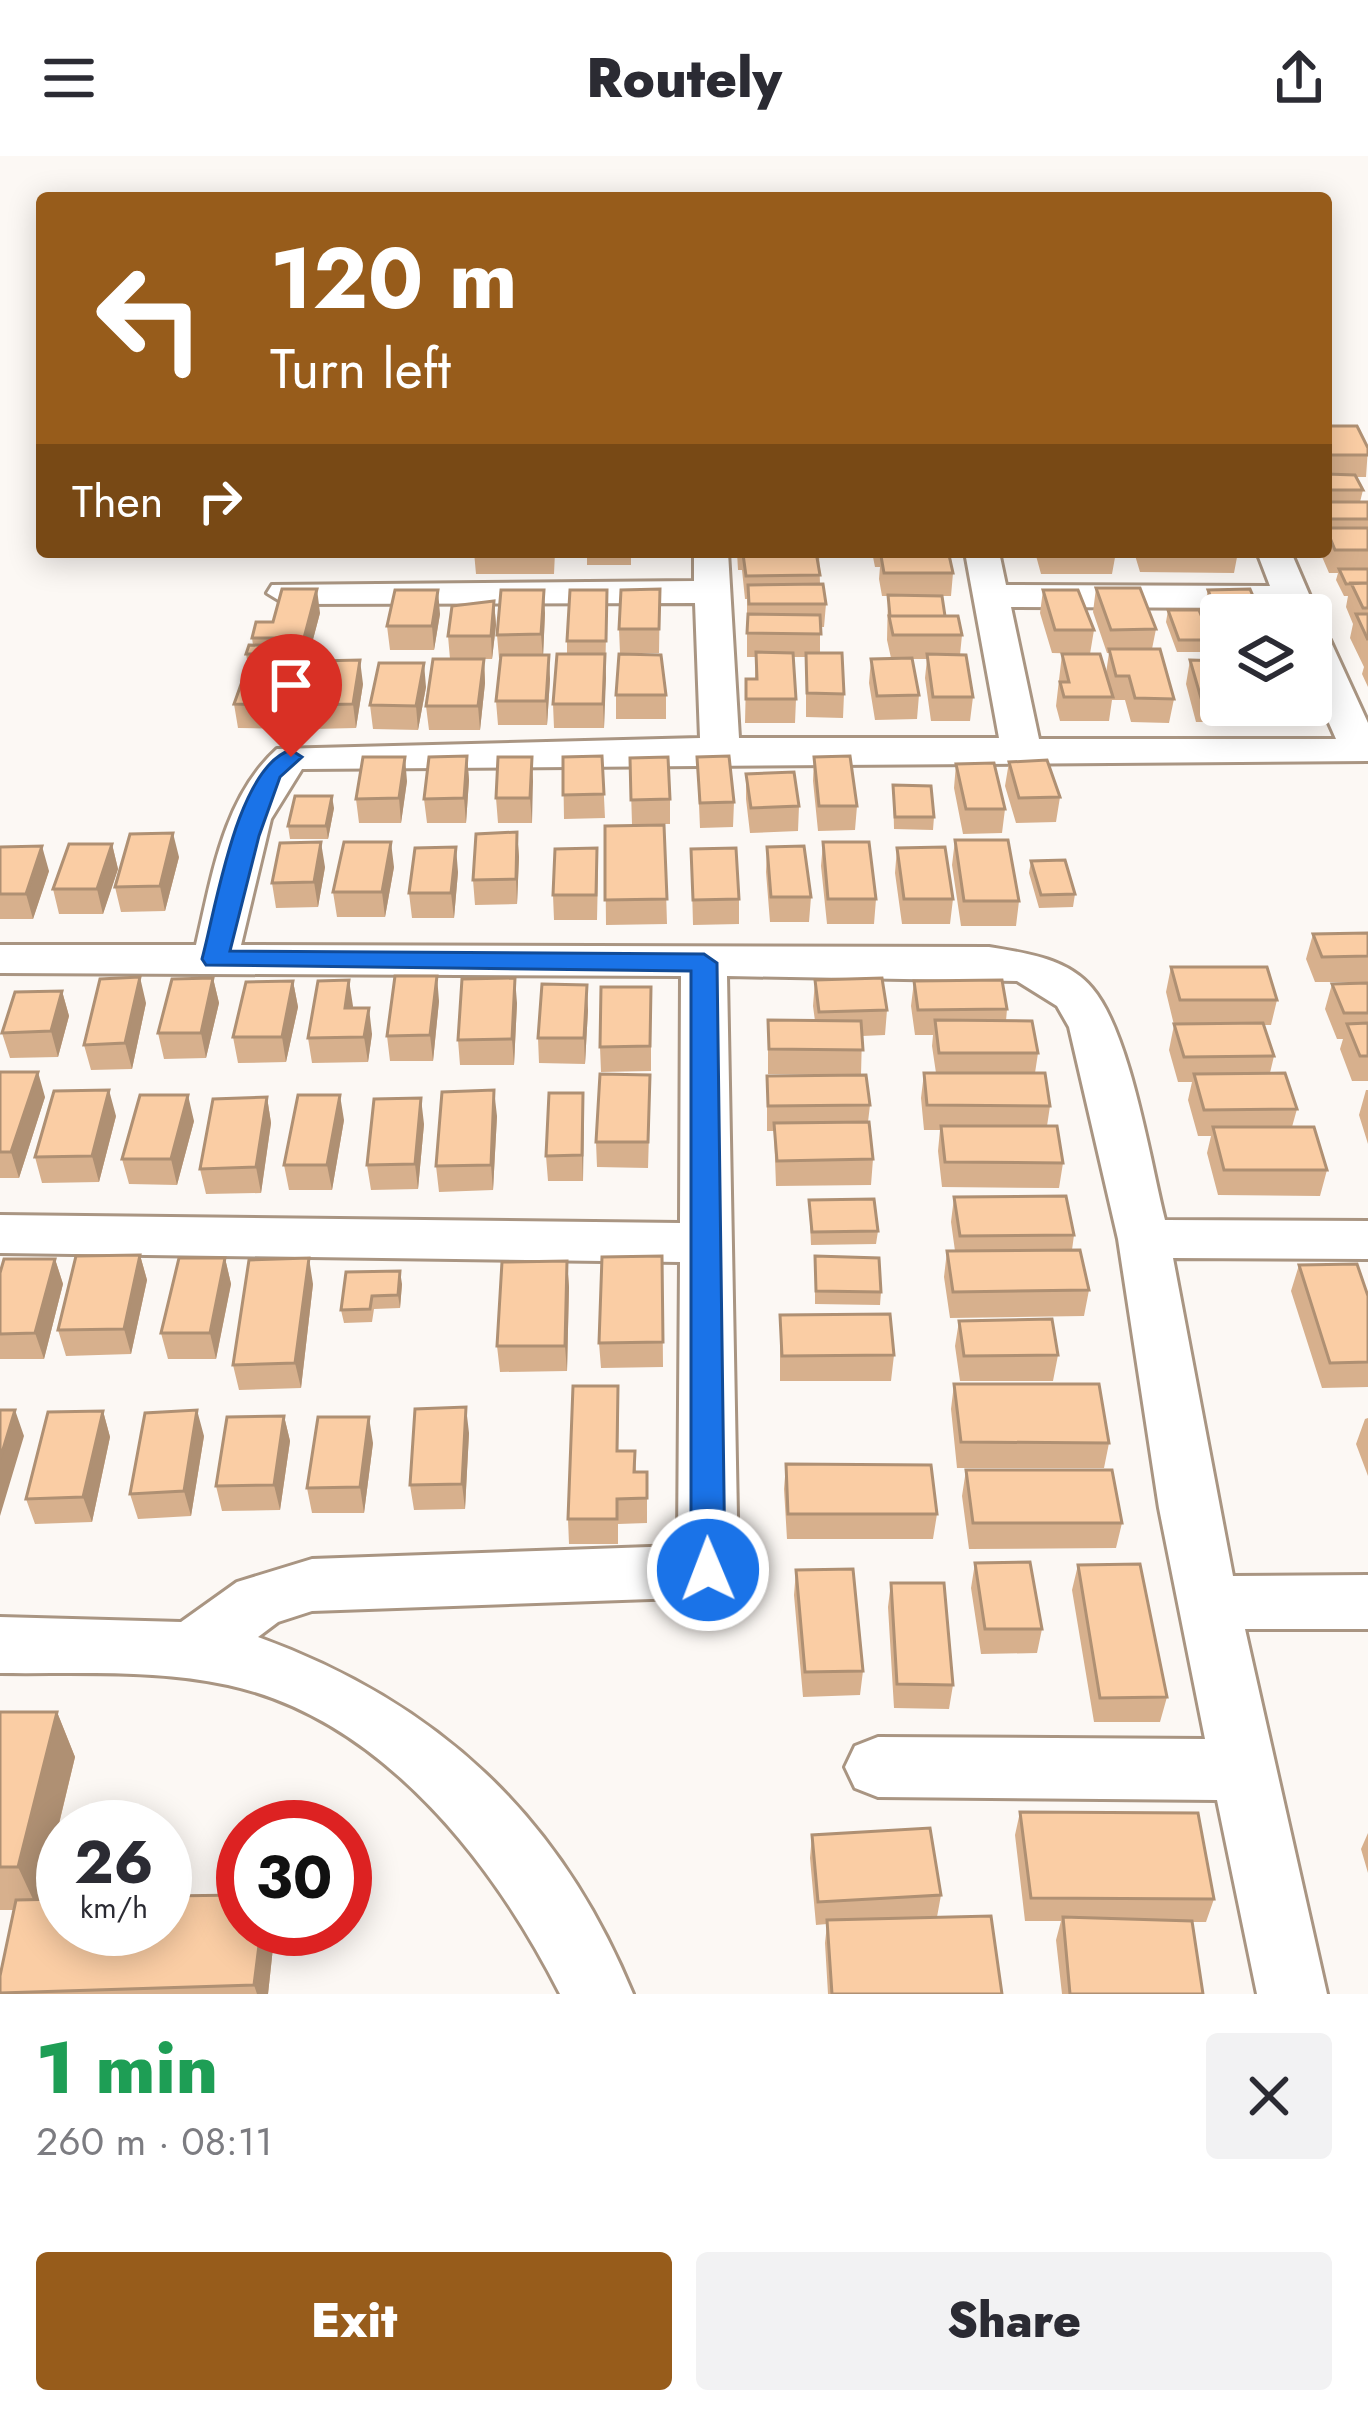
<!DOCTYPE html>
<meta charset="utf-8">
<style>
:root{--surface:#fff;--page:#f2f2f3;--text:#2b2b33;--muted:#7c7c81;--accent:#975c1b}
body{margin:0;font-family:Jost,sans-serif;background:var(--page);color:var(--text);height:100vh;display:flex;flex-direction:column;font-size:45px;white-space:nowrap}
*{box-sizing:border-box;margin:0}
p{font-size:39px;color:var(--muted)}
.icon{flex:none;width:66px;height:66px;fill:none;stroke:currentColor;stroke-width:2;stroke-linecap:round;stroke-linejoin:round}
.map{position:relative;height:1838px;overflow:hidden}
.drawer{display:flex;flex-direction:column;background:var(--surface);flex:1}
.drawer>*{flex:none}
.top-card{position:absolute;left:36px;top:36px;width:1296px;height:366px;border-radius:12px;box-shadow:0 6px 30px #0003;background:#975c1b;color:#fff;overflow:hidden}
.tools{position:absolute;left:1200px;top:438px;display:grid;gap:24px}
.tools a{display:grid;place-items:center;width:132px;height:132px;border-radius:12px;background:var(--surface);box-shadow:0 6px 30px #0003;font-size:60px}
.speed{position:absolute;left:36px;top:1644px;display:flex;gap:24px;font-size:60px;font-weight:700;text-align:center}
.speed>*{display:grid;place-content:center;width:156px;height:156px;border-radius:50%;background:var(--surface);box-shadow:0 6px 30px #0003;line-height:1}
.speed small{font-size:30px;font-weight:400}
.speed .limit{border:18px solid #d22;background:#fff;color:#111}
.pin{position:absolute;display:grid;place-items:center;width:102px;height:102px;color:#fff;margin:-123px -51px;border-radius:50% 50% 50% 0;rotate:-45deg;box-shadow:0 0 12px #0007}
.pin .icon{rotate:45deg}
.me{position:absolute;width:132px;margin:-66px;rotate:359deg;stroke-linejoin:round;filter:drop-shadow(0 0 9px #0008)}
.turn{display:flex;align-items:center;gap:42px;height:252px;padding:0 36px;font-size:54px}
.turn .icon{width:156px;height:156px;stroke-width:2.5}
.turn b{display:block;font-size:84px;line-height:102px}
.then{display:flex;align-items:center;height:114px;padding:0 36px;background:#0003;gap:24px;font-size:45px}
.round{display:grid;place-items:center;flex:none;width:126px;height:126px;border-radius:12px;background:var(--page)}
.head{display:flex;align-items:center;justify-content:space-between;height:204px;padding:0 36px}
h1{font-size:72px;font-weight:800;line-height:90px;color:#1e9e55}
.action{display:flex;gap:24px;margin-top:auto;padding:24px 36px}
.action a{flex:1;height:138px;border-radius:12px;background:var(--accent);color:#fff;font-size:48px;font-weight:800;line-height:138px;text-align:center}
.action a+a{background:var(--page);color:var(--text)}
header{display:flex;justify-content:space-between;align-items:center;height:156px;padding:0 36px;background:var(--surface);font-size:54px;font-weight:800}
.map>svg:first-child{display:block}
</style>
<header><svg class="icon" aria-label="menu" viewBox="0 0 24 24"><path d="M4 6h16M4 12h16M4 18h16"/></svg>Routely<svg class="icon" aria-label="share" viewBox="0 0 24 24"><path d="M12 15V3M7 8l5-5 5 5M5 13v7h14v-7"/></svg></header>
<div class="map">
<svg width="1368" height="1838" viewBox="0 0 1368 1838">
<rect width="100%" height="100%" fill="#fcf8f4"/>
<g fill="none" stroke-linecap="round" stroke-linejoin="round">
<g stroke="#a99582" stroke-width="6">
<path id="minor" d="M694,396h34l11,186h260l-34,-186h34l7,33 264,1 -13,-34h34l27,63 -5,8 -2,-8h-29l-3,-7 -268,-1 28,132h297l-25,-57v-53l19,11 38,83v38l-1066,8 -31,50 -30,126 748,2c36,6 78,11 103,41 38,44 58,172 73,232l203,1v38l-195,-1 60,318 135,-1v54h-123l82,365h-70l-40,-194 -339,-3 -23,-9 -10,-21 10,-21 23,-9 327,2 -46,-231 -41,-269 -49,-212 -12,-21 -40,-25 -290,-5 11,595 -9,18 -21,8 -396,14 -34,11 -20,15c179,65 302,179 375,357h-73c-67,-132 -179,-276 -332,-309 -74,-16 -152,-11 -228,-12v-56l181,5 56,-40 75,-23 366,-13 2,-284 -680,-9v-38l680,8 1,-247 -681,-3v-28h196c16,-68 27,-147 81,-196l423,-11 -5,-135 -410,1 -18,-11 5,-8 422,-4z"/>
</g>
<use href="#minor" fill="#fff" fill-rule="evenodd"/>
</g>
<path fill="#d7b08d" d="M1326,270l42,22 -2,29h-10l7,13 -3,12h8v185l-6,-13 2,-7 -14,-29 3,-14 -7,-17 2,-11h-4l-8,-16 2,-7h-9l-9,-21h6z
M310,396h76v3h-76z
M474,396h81l-1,22h-78z
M587,396h44v13h-44z
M737,396h82l1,32 6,20 -2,23h-4v26l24,41 -1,24 -37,-1v-60h-12l2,42 -1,24h-50l1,-44h9l1,-22h-9v-58h-2l-3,-29h-4z
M872,396h78l3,21 -2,23h-9l3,20 17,19 -2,20 13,42 -3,24h-39l-6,-43 2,-19h-15l7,36 -2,24 -42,1 -6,-37 2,-24 20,-1 -4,-18 1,-44h-6l-3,-17 1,-12h-5z
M1035,396h81l-4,22h-71z
M1134,396h104l-4,21 -94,-1z
M1096,432l60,41 -4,20 22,50 -5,24 -38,-1 -6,-22h-13l-3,21h-49l-4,-15 6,-52 44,19 3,-20h-2l-14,-41z
M660,433l-1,64h-39l-1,-24z
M607,434l-3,138h-50l-1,-24 14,-50v-13z
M1043,434l51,40 -4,24 -38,-1 -12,-40z
M1208,434l13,25v33h-4l-14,-35z
M494,445l2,24 -4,34h-8l1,24 -5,47h-51l-3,-24 24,-47 -2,-23z
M1168,454l43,30 -2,12h-32l-11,-30z
M320,457l-13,49h-2l1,8 -18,59 -50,-1 -4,-24 16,-28 -4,-22 7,-9 -1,-7 21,-16z
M545,457l-2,42 7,24 -3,46h-49l-2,-24 4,-43h-1l-2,-23z
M440,458l-6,36h-44l-3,-24z
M1190,504l31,1v44h13l-3,17h-35l-10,-38z
M363,528l-7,44 -43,1 -4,-24z
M426,531l-8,43 -45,-1 -3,-24z
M616,539h50v24h-50z
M1240,549h50l-4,18 -40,-1z
M467,600l2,24 -3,43h-39l-3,-24z
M602,600l3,62 -41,1 -1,-62z
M532,601v66h-34l-2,-25z
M697,601l37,45 -1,25 -33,1z
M814,601l43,49 -2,24 -37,1 -5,-50z
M630,602l40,41v25h-38z
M1009,606l51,35 -4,25 -40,1 -11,-37z
M956,608l49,45 -3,24 -39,1 -9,-46z
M746,618l53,32 -1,25 -48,2 -4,-34z
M407,625l-6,42h-42l-3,-24z
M893,629l41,32 -1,13 -39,-1z
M334,652l-6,31h-38l-2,-13z
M664,669l3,99 -61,1 -1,-99z
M517,676l2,25 -2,47 -42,1 -2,-25z
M955,684l64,61 -3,25h-55l-9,-61z
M823,686l53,57 -2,25h-47l-6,-58z
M112,688l6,25 -15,45h-44l-6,-25z
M0,691l49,24 -16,48h-33z
M767,691l44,50 -2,25h-39l-4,-50z
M897,692l56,51 -3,25h-48l-7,-51z
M691,693l48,50v25l-46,1z
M179,701l-14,54 -44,1 -6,-25z
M1031,705l44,33 -2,13 -34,1 -10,-35z
M325,711l-7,40 -42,1 -4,-25z
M394,711l-9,50h-48l-4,-25z
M458,716l-4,46h-42l-3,-25z
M598,717l-1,47h-43l-1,-25z
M1368,777v49h-53l-9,-23 7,-25z
M1171,811l106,33 -6,25h-7l10,31 -4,17 27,36 -5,18 35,43 -7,26 -102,-1 -11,-42 4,-17h-13l-10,-36 4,-18h-14l-9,-32 5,-25 -8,-33z
M213,822l6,25 -13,55 -42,1 -6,-26z
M349,824l3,28 20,26 -4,28 -56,1 -4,-25z
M815,824l72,30 -2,25 -23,1 -1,39 9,30 -2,17 5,37 -2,26 -95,1 -2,-55h-7v-55l91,-1 -90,-1v-54l47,1 -2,-15z
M293,825l5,26 -12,55 -48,1 -5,-26z
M914,825l93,28 -1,12 32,32 -3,20 15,33 -3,20 16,37 -4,25 -117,-1 -4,-36 2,-21h-16l-3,-32 3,-25h12l-4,-27 1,-11h-18l-4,-29z
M1368,827v98h-16l-12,-32 3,-10h-6l-12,-30 7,-25z
M651,831v84l-50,1 -1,-25z
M62,835l7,25 -11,41 -48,1 -8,-25z
M439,845l-6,60h-43l-3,-25z
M146,847l-14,66 -41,1 -7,-25z
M517,847l-3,62h-54l-2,-25z
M588,854l-3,54 -46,-1 -1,-25z
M0,916l45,25 -26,81h-19z
M1366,934h2v54l-9,-29z
M583,937v88h-35l-2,-25z
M267,941l4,26 -10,70 -55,1 -6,-25z
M650,944l-2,68 -51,-1 -1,-25z
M116,960l-17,66 -57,1 -7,-26z
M497,960l-4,74 -54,2 -3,-26z
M344,964l-12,70h-43l-5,-25z
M194,965l-17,64 -48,-1 -7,-25z
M424,968l-6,65 -47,1 -4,-25z
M954,1041l120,38 -2,15 17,40 -5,26 -134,2 -6,-41 3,-26h8l-4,-29z
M809,1044l69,31 -2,13 -65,1z
M140,1099l7,25 -16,74 -65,2 -8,-26z
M662,1100l1,111 -62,1 -2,-25z
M815,1100l66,36 -1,13 -65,-1z
M225,1102l6,26 -15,75h-48l-7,-26z
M55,1103l8,25 -19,75h-44v-86z
M567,1105l2,26 -2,84 -67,1 -3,-26z
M1299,1109l69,31v91l-46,1 -31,-97z
M313,1128l-12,104 -62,2 -6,-25z
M402,1128l-2,24 -26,1 -2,13 -28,1 -3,-13z
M780,1159l114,40 -3,26h-111z
M959,1165l99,34 -5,26h-93l-5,-35z
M954,1228l155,59 -5,25h-147l-6,-59z
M103,1255l7,26 -18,85 -57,2 -9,-25z
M619,1255l-1,40h17l1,21h11v51l-29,1v20h-49l-1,-25z
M284,1260l6,25 -10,69 -58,1 -6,-25z
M1368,1262v58l-12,-32 9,-25z
M469,1277l-4,76 -51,1 -4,-25z
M204,1280l-13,80 -53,3 -8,-25z
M373,1287l-9,70h-52l-5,-25z
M786,1308l151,50 -4,25h-146l-3,-50z
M966,1314l156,53 -6,25 -147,1 -7,-53z
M975,1407l67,66 -5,24 -56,1 -10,-66z
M1078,1409l89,132 -7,25h-66l-22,-132z
M796,1414l67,101 -3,24 -57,2 -9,-102z
M891,1427l62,102 -4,24 -55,-1 -6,-101z
M0,1556h57l18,45 -34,143 202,29h32l-7,65h-268v-18l14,-66h-14z
M1020,1656l194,87 -8,23h-14l11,72h-141l-6,-54 5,-19h-36l-10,-86z
M1368,1677v40l-7,-24z
M812,1679l129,60 -4,22 65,77h-174l-3,-51 2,-19 -11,1 -6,-67z"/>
<path fill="#af9073" d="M317,433l3,24 -13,49 -3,-24z
M438,434l2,24 -6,36 -2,-24z
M544,434l1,23 -2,45 -2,-24z
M494,445l2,24 -4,34 -1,-23z
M303,490l3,24 -18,59 -4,-24z
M605,498l1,24 -2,50 -1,-24z
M549,499l1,24 -3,46 -1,-24z
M484,503l1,24 -5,47 -2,-24z
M360,504l3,24 -7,44 -3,-24z
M424,507l2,24 -8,43 -2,-24z
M467,600l2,24 -3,43 -2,-25z
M405,601l2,24 -6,42 -2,-25z
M532,601l1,24 -1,42 -2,-25z
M332,640l2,12 -6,31 -2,-13z
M517,676l2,25 -2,47 -1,-25z
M173,677l6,24 -14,54 -5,-25z
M321,686l4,25 -7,40 -4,-25z
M391,686l3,25 -9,50 -3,-25z
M112,688l6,25 -15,45 -6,-25z
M42,690l7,25 -16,48 -7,-25z
M456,691l2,25 -4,46 -3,-25z
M437,820l2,25 -6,60 -3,-26z
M140,821l6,26 -14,66 -7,-26z
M213,822l6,25 -13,55 -5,-25z
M515,822l2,25 -3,62 -2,-26z
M349,824l4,26 -5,28 -3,-26z
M293,825l5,26 -12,55 -4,-25z
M587,829l1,25 -3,54 -1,-26z
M62,835l7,25 -11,41 -7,-26z
M369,852l3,26 -4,28 -4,-25z
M38,916l7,25 -26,81 -8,-26z
M109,934l7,26 -17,66 -7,-26z
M494,934l3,26 -4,74 -2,-25z
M583,937l1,25 -1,63 -1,-26z
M188,939l6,26 -17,64 -6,-26z
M340,939l4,25 -12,70 -5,-25z
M267,941l4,26 -10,70 -5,-26z
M421,942l3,26 -6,65 -3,-25z
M140,1099l7,25 -16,74 -7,-25z
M225,1102l6,26 -15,75 -6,-26z
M309,1102l4,26 -12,104 -6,-25z
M55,1103l8,25 -19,75 -9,-26z
M567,1105l2,26 -2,84 -2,-25z
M400,1115l2,13 -2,24 -2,-13z
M466,1251l3,26 -4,76 -3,-25z
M15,1254l9,26 -24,80v-57z
M197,1254l7,26 -13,80 -7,-25z
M103,1255l7,26 -18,85 -9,-25z
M284,1260l6,25 -10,69 -6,-25z
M369,1261l4,26 -9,70 -4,-26z
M57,1556l18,45 -37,153 -20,-43z
M261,1773h14l-7,65h-11l-3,-9z"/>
<path fill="#facda4" stroke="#af9073" stroke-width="3" d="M1326,270h31l11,22v7h-42z
M1326,318l29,1 8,15h-37z
M1326,346h42v17h-42z
M1326,372h42v22h-33z
M816,396l4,23 -74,1 -3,-22z
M949,399l4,18h-69l-3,-17z
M1339,413h29v14l-22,1z
M1351,427h17v25h-5z
M823,428l3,20h-77l-1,-19z
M1096,432h44l16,41 -45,1z
M282,433h35l-13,49h-52l4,-16h17z
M660,433l-1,40h-40l2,-39z
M1250,433l11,26h-40v8l-13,-33z
M395,434h43l-6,36h-45z
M501,434h43l-3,44 -44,1z
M570,434h37l-1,51h-39z
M1043,434h35l16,40h-39z
M888,439l54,1 3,20h-55z
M494,445l-3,35h-43l4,-30z
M1168,454h31l12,30h-32z
M748,458l72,1 1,19 -74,-1z
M1356,458h12v26z
M889,460h69l4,19h-69z
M249,489l54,1 -19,59 -50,-1 10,-28h11l7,-22h-16z
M1109,493h51l14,50 -39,-1 -6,-22h-13z
M756,496l37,1 3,46h-50v-20h11z
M806,497h36l2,41 -37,-1z
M557,498h48l-2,50h-50z
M619,498l42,1 5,40h-50z
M927,498l39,1 7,42h-40z
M1062,498h38l13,43h-49l-4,-15h9z
M501,499h48l-3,46h-50z
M912,502l7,37 -42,1 -6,-37z
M433,503h51l-6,47h-52z
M360,504l-7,44 -44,1 8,-44z
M1190,504l31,1v37h-20z
M379,507h45l-8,43 -46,-1z
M467,600l-3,42 -40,1 5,-42z
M602,600l2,38 -41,1v-38z
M729,600l5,46 -34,1 -3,-46z
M850,600l7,50h-38l-5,-49z
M363,601h42l-6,41 -43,1z
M498,601h34l-2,41h-34z
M668,601l2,42 -39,1 -1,-42z
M1047,604l13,37 -41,1 -10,-36z
M994,607l11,46h-39l-10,-45z
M794,616l5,34 -48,2 -5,-34z
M893,629l38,1 3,31h-39z
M295,640h37l-6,30h-38z
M664,669l3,74 -62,1v-74z
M517,676l-1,47 -43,1 3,-46z
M173,677l-13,53 -45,1 15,-53z
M955,684h53l11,61h-55z
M321,686l-7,40 -42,1 8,-40z
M344,686h47l-9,50h-49z
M823,686h46l7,57h-48z
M69,688h43l-15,45h-44z
M42,690l-16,48h-26v-47z
M804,690l7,51h-40l-4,-50z
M456,691l-5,46h-42l6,-45z
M945,691l8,52h-49l-7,-51z
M597,692l-1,47h-43l2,-46z
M736,692l3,51 -46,1 -2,-51z
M1065,704l10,34 -34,1 -10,-34z
M1368,777v23l-46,1 -9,-23z
M1171,811h96l10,33h-97z
M395,820h42l-7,59 -43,1z
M140,821l-15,66 -41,2 16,-66z
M213,822l-12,55h-43l14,-54z
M515,822l-3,61 -54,1 4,-61z
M882,822l5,32 -68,2 -4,-32z
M349,824l-4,28h24l-5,29 -56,1 10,-57z
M1002,824l5,29 -89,1 -4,-29z
M293,825l-11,56h-49l13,-55z
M1368,827v30h-24l-12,-29z
M542,828l45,1 -3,53h-46z
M601,831h50l-1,59 -50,1z
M62,835l-11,40 -49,2 13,-41z
M768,864l93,1 2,29 -94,-1z
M935,864l97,1 6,32h-99z
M1263,867l11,33 -90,1 -10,-33z
M1368,867v33h-8l-13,-32z
M0,916h38l-27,80h-11z
M924,917h121l5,33 -123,-1z
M1285,917l12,36 -93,1 -10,-36z
M600,918l50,1 -2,67h-52z
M866,919l4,30 -102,1 -1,-30z
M109,934l-17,66 -57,1 19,-66z
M494,934l-3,75 -55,1 6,-74z
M549,937h34l-1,62 -36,1z
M140,939h48l-17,64h-49z
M298,939h42l-13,70h-43z
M267,941l-11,70 -56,2 13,-70z
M421,942l-6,66 -48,1 7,-66z
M869,966l4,37 -96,2 -3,-38z
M941,970h116l6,37 -118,-1z
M1213,971h101l13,43h-103z
M1066,1040l8,39 -114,1 -6,-39z
M874,1043l4,32 -66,1 -3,-32z
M1080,1094l9,40 -136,2 -6,-41z
M140,1099l-16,74 -66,1 18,-74z
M662,1100l1,86 -64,1 3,-86z
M815,1100l64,2 2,34 -65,-1z
M179,1102h46l-15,75h-49z
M309,1102l-14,105 -62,2 16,-105z
M4,1103h51l-20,74 -35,1v-61z
M567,1105l-2,85h-68l5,-84z
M1357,1108l11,32v66l-38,1 -31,-98z
M400,1115l-2,24 -26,1 -2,13 -29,1 5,-38z
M890,1158l4,41 -112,1 -2,-41z
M1052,1163l6,36 -94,1 -5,-35z
M954,1228h145l10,59 -148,-1z
M573,1230h45l-1,65h18l-1,21h13v26l-30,1v20h-49z
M466,1251l-4,77 -52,1 5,-76z
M0,1254h15l-15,49z
M197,1254l-13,81 -54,3 15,-81z
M103,1255l-20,86 -57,2 22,-87z
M284,1260l-10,69 -58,1 11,-69z
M318,1261h51l-9,70 -53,1z
M786,1308l145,1 6,49h-149z
M966,1314h146l10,53h-149z
M1030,1406l12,67h-57l-10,-66z
M1140,1408l27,133 -67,1 -22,-133z
M853,1413l10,102 -58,1 -9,-102z
M891,1427h53l9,102 -56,-1z
M0,1556h57l-39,155h-18z
M1020,1656l178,1 16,86 -183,-1z
M930,1672l11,67 -123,7 -6,-67z
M243,1739v34h18l-7,56 -254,8v-17l16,-76 47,-1v30h102v-33z
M991,1760l11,78h-170l-5,-74z
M1063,1761l129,4 11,73h-133z"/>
<path fill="#1a73e8" stroke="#114b97" stroke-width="3" d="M291,594l11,7 -22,20 -21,59 -29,115 474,3 13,9 8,607 -5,11 -12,4 -12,-4 -5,-11v-599l-485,-6 -4,-6c14,-51 35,-193 89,-209z"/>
</svg>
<div class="tools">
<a><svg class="icon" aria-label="layers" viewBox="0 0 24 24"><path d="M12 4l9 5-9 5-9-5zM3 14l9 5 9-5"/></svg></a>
</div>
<div class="speed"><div>26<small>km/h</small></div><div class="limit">30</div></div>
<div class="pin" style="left:291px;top:601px;background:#d93025"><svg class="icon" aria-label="arrive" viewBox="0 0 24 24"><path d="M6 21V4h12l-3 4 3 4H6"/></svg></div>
<svg class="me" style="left:708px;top:1414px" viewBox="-20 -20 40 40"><circle r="17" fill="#1a73e8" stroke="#fff" stroke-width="3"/><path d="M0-11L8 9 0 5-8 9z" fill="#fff"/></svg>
<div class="top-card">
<div class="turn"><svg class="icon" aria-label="left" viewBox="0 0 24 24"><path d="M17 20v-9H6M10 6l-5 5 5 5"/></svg><div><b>120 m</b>Turn left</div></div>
<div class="then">Then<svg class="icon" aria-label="right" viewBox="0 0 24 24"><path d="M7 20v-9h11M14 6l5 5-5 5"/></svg></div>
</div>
</div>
<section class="drawer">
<div class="head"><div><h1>1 min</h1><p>260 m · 08:11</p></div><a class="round"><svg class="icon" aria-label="close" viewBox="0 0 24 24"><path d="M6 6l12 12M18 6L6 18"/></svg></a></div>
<div class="action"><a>Exit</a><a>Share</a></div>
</section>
